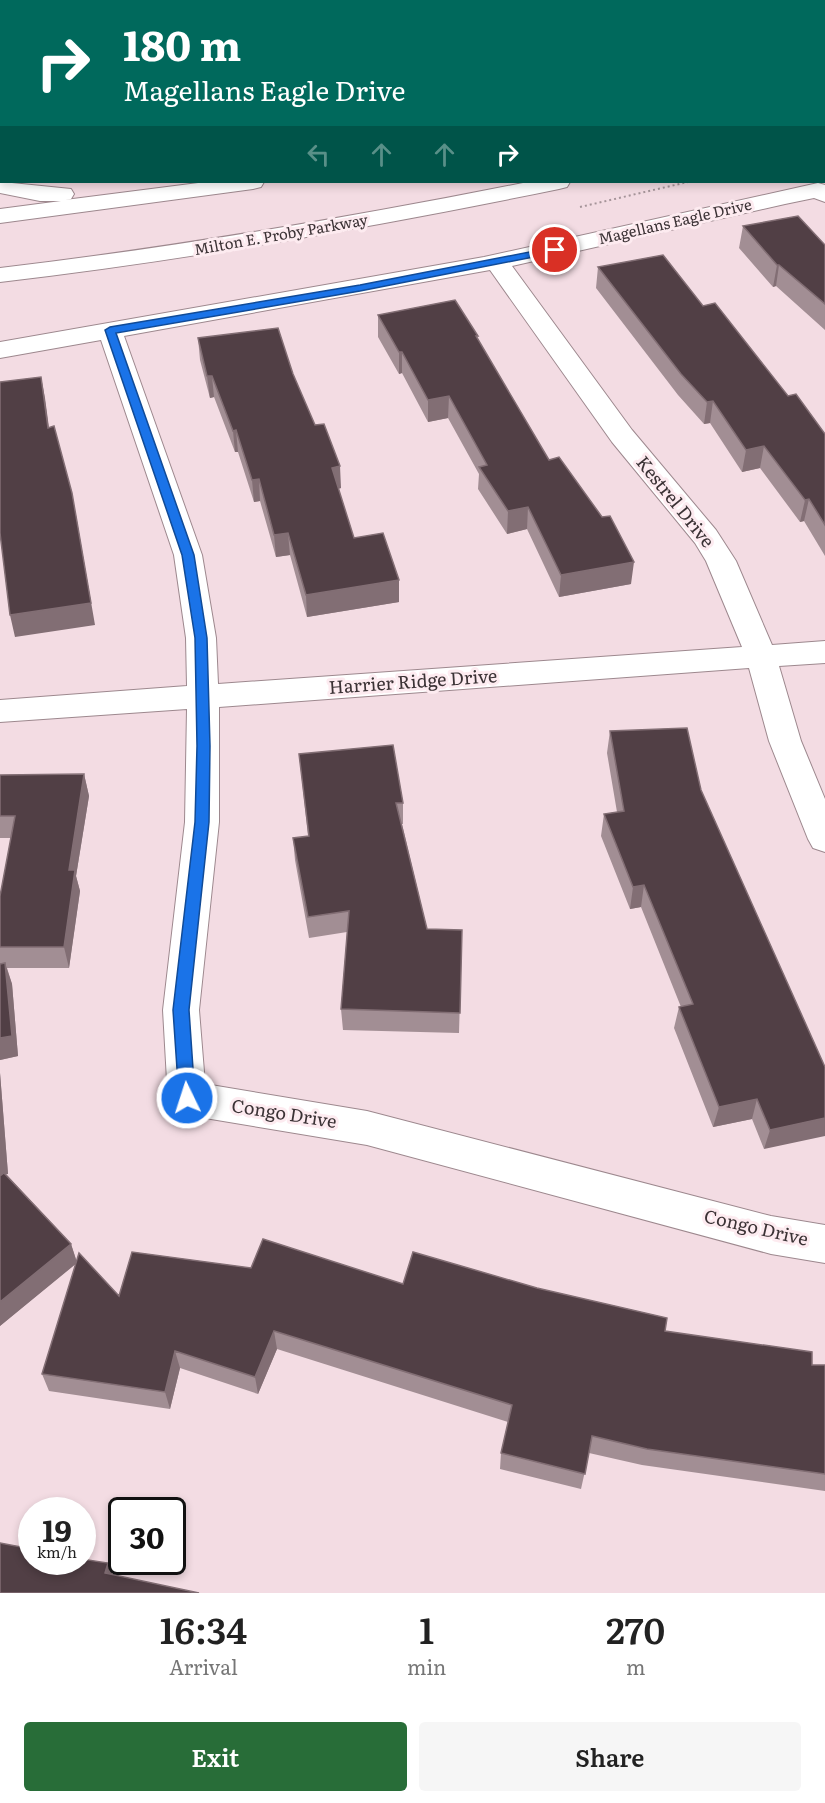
<!DOCTYPE html>
<style>
:root{--surface:#fff;--page:#f6f6f6;--text:#222;--muted:#767676;--accent:#286d38}
body{margin:0;font-family:Literata,serif;background:var(--page);color:var(--text);height:100vh;display:flex;flex-direction:column;font-size:22px;white-space:nowrap}
*{box-sizing:border-box;margin:0}
p{font-size:20px;color:var(--muted)}
.icon{flex:none;width:33px;height:33px;fill:none;stroke:currentColor;stroke-width:2;stroke-linecap:round;stroke-linejoin:round}
.map{position:relative;height:1593px;overflow:hidden}
.sheet{display:flex;flex-direction:column;background:var(--surface);flex:1}
.sheet>*{flex:none}
.banner{position:absolute;left:0px;top:0px;width:825px;height:183px;box-shadow:0 3px 9px #0003;background:#00695c;color:#fff;overflow:hidden}
.speed{position:absolute;left:18px;top:1497px;display:flex;gap:12px;font-size:30px;font-weight:700;text-align:center}
.speed>*{display:grid;place-content:center;width:78px;height:78px;border-radius:50%;background:var(--surface);box-shadow:0 3px 9px #0003;line-height:1}
.speed small{font-size:15px;font-weight:400}
.speed .limit{border:3px solid #111;border-radius:9px;background:#fff;color:#111}
.pin{position:absolute;display:grid;place-items:center;width:51px;height:51px;color:#fff;margin:-26px;border:3px solid #fff;border-radius:50%;box-shadow:0 2px 6px #0007}
.me{position:absolute;width:66px;margin:-33px;rotate:356deg;stroke-linejoin:round;filter:drop-shadow(0 0 4px #0008)}
.turn{display:flex;align-items:center;gap:21px;height:126px;padding:0 24px;font-size:27px}
.turn .icon{width:78px;height:78px;stroke-width:2.5}
.turn b{display:block;font-size:42px;line-height:51px}
.lanes{display:flex;align-items:center;height:57px;padding:0 24px;background:#0003;justify-content:center;gap:30px;direction:ltr}
.lanes .off{opacity:.35}
.eta{display:flex;justify-content:space-evenly;align-items:center;height:102px;text-align:center}
.eta b{font-size:36px;font-weight:600;line-height:42px}
.button{display:flex;gap:12px;margin-top:auto;padding:12px 24px}
.button a{flex:1;height:69px;border-radius:6px;background:var(--accent);color:#fff;font-size:24px;font-weight:600;line-height:69px;text-align:center}
.button a+a{background:var(--page);color:var(--text)}
.map>svg:first-child{display:block}
</style>
<div class="map">
<svg width="825" height="1593" viewBox="0 0 825 1593">
<rect width="100%" height="100%" fill="#f3dce3"/>
<g fill="none" stroke-linecap="round" stroke-linejoin="round">
<g stroke="#9d888e" stroke-width="2">
<path id="minor" d="M270,0h28l1,2h-28z
M818,183l7,2v17l-11,-4 -29,6 -273,62 120,164 84,100 20,31 36,84 53,-4v22l-46,3 22,75 24,58v53l-12,-4 -5,-9 -39,-98 -20,-73 -530,39v115l-20,188 6,74 162,27 404,105 54,9v38l-54,-9 -404,-109 -180,-30 -13,-5 -6,-12 -5,-88 22,-188 2,-113 -187,13v-22l187,-14 -1,-48 -12,-83 -73,-215 -101,18v-16l484,-85zM490,270l122,172 83,101 11,18 36,86 -524,37 -2,-46 -14,-83 -78,-219z"/>
</g>
<g stroke="#9d888e" stroke-width="2">
<path id="trunk" d="M824,57h1v12h-1z
M824,113h1v12h-1z
M0,179l2,3 69,7 3,5 -3,5 -6,1 141,-18h58l-3,5 -8,2 -253,34v-14l61,-8h-21l-40,-8z
M528,182h42l-3,5 -8,2c-185,38 -371,71 -559,93v-14c177,-21 353,-51 528,-86z"/>
</g>
<path stroke="#a59499" stroke-width="2" stroke-dasharray="2 3" stroke-linecap="butt" d="M0,141l2,2
M580,207l108,-25"/>
<use href="#minor" fill="#fff" fill-rule="evenodd"/>
<use href="#trunk" fill="#fff" fill-rule="evenodd"/>
</g>
<path fill="#a28e94" d="M105,0h51l-4,2h-44z
M425,0h361v2h-360z
M743,226l82,19v85l-49,-44 -3,1 -34,-39z
M598,267l105,39 122,128v122l-21,-35 -4,1 -40,-54 -18,4 -32,-49 -6,1 -26,-29 -82,-107z
M378,315l100,25 71,120 82,124 -72,13 -32,-68 -20,5 -29,-45 1,-15 -31,-56 -20,4 -26,-49 -3,1 -21,-37z
M198,338l95,36 48,114 -3,1 16,49 45,64 -92,15 -17,-62 -14,2 -16,-56 -6,1 -16,-50h-3l-21,-55 -4,1 -10,-38z
M610,731l91,59 124,277 -61,82 -12,-30 -39,8 -39,-99 5,-21h2l-40,-100 -11,2 -29,-73 3,-22 13,-2 -10,-59z
M299,754l104,49v21h-1l25,105 35,1 -3,103 -116,-3 -2,-21 6,-77 -38,6 -14,-78 -2,-22 15,-2z
M84,774l5,22 -13,80 4,15 -11,77h-62l5,16 6,72 -18,4v-164l11,-58h-11v-63z
M0,1073l8,101h-2l65,70 6,18 2,-9 40,43 13,-44 119,16 12,-29 140,45 10,-32 124,36 130,30 -2,13 147,21v13h13v126l-183,-26 -53,-12 -8,36 -81,-20 1,-16 7,-31 -231,-73 -19,45 -78,-26 -10,41 -121,-18 -7,-17 34,-111 -76,63z"/>
<path fill="#826e74" d="M126,0h30l-4,2h-26z
M678,0h50l-1,2h-55z
M740,0h46v2h-46z
M777,265h2l-3,21 -3,1z
M399,352h3v21l-3,1z
M207,376h5l2,21 -4,1z
M41,377l4,21 7,52 -4,-22z
M449,396l-1,22 -20,4v-22z
M713,401l-3,22 -6,1 3,-22z
M236,430l2,22h-3l-2,-21z
M764,446l-4,22 -18,4 4,-22z
M340,466l1,22 -9,2v-22z
M259,479l1,22 -6,1 -2,-22z
M809,499l-5,22 -4,1 5,-22z
M528,507l-1,22 -20,5 1,-23z
M76,515l19,110 -80,12 -5,-22z
M288,533l2,22 -14,2 -2,-22z
M634,562l-3,22 -72,13 2,-22z
M399,580v22l-92,15 -1,-22z
M84,774l5,22 -13,80 4,15 -11,77 -5,-21 5,-77z
M644,885l-3,22 -11,2 3,-22z
M5,963l7,21 6,72 -18,4v-22z
M0,1073l8,101 -8,1z
M757,1099l-5,20 -39,8 6,-20z
M825,1118v18l-61,13 6,-19z
M71,1244l6,19 -77,63v-24z
M274,1331l3,18 -19,45 -3,-17z
M175,1351l5,17 -10,41 -5,-17z
M108,1563l6,15 -9,-5z"/>
<path fill="#513f45" stroke="#826e74" stroke-width="1.5" d="M438,0h240l-6,2h-233z
M798,216l27,29v59l-46,-39h-2l-34,-39z
M663,255l40,51 12,-3 73,93 8,-2 29,40v91l-16,-26 -4,1 -41,-54 -18,4 -33,-49 -6,1 -26,-28 -83,-107z
M455,300l23,36h-2l73,124 10,-3 43,60 8,-1 24,46 -73,13 -33,-68 -20,4 -29,-44 8,-2 -38,-69 -21,4 -26,-48h-3l-21,-37z
M278,328l15,46 22,51 9,-1 16,42 -8,2 22,70 29,-5 16,47 -93,15 -18,-62 -14,2 -15,-56 -7,1 -16,-50 -3,1 -21,-55h-5l-9,-38z
M41,377l7,51 6,-2 18,67 19,110 -81,12 -10,-82v-151z
M687,728l14,62 124,277v51l-55,12 -13,-31 -38,8 -40,-100 14,-3 -49,-119 -11,2 -29,-73 20,-3 -14,-80z
M393,745l10,58h-7l31,126 35,1 -2,83 -119,-4 8,-98 -41,6 -15,-79 16,-2 -10,-82z
M84,774l-15,96h6l-11,77h-64v-51l15,-80h-15v-41z
M5,963l7,73 -12,2v-74z
M0,1137l1,17 -1,1z
M4,1173l67,71 -71,58v-126z
M263,1239l140,45 10,-32 124,36 130,30 -2,13 147,21v13h13v109l-178,-25 -55,-13 -7,38 -84,-21 11,-48 -238,-74 -19,46 -80,-26 -10,41 -123,-18 37,-121 40,43 13,-44 119,16z
M0,1543l32,6v13h50v-3l26,4 -3,10 94,20h-199z"/>
<path fill="#1a73e8" stroke="#114b97" stroke-width="1.5" d="M555,247l5,3 -1,2 -199,39 -244,42 78,222 13,83 3,108 -1,76 -20,188 6,88 -3,5 -5,2 -6,-2 -2,-5 -6,-88 22,-188 2,-76 -2,-108 -13,-83 -77,-225 5,-3 250,-42z"/>
<g text-anchor="middle" stroke-width="6" stroke-linejoin="round" paint-order="stroke">
<g font-size="15" fill="#3b3235" stroke="#fdebf0">
<text transform="translate(675 222) rotate(-13)" y="5">Magellans Eagle Drive</text>
<text transform="translate(281 235) rotate(-10)" y="5">Milton E. Proby Parkway</text>
</g>
<g font-size="18" fill="#3b3235" stroke="#fdebf0">
<text transform="translate(675 502) rotate(51)" y="6">Kestrel Drive</text>
<text transform="translate(413 682) rotate(-4)" y="6">Harrier Ridge Drive</text>
<text transform="translate(284 1114) rotate(9)" y="6">Congo Drive</text>
<text transform="translate(756 1228) rotate(13)" y="6">Congo Drive</text>
</g>
</g>
</svg>
<div class="speed"><div>19<small>km/h</small></div><div class="limit">30</div></div>
<div class="pin" style="left:555px;top:250px;background:#d93025"><svg class="icon" aria-label="arrive" viewBox="0 0 24 24"><path d="M6 21V4h12l-3 4 3 4H6"/></svg></div>
<svg class="me" style="left:187px;top:1098px" viewBox="-20 -20 40 40"><circle r="17" fill="#1a73e8" stroke="#fff" stroke-width="3"/><path d="M0-11L8 9 0 5-8 9z" fill="#fff"/></svg>
<div class="banner">
<div class="turn"><svg class="icon" aria-label="right" viewBox="0 0 24 24"><path d="M7 20v-9h11M14 6l5 5-5 5"/></svg><div><b>180 m</b>Magellans Eagle Drive</div></div>
<div class="lanes"><svg class="icon off" aria-label="left" viewBox="0 0 24 24"><path d="M17 20v-9H6M10 6l-5 5 5 5"/></svg><svg class="icon off" aria-label="ahead" viewBox="0 0 24 24"><path d="M12 20V5M6 11l6-6 6 6"/></svg><svg class="icon off" aria-label="ahead" viewBox="0 0 24 24"><path d="M12 20V5M6 11l6-6 6 6"/></svg><svg class="icon" aria-label="right" viewBox="0 0 24 24"><path d="M7 20v-9h11M14 6l5 5-5 5"/></svg></div>
</div>
</div>
<section class="sheet">
<div class="eta">
<div><b>16:34</b><p>Arrival</p></div>
<div><b>1</b><p>min</p></div>
<div><b>270</b><p>m</p></div>
</div>
<div class="button"><a>Exit</a><a>Share</a></div>
</section>
